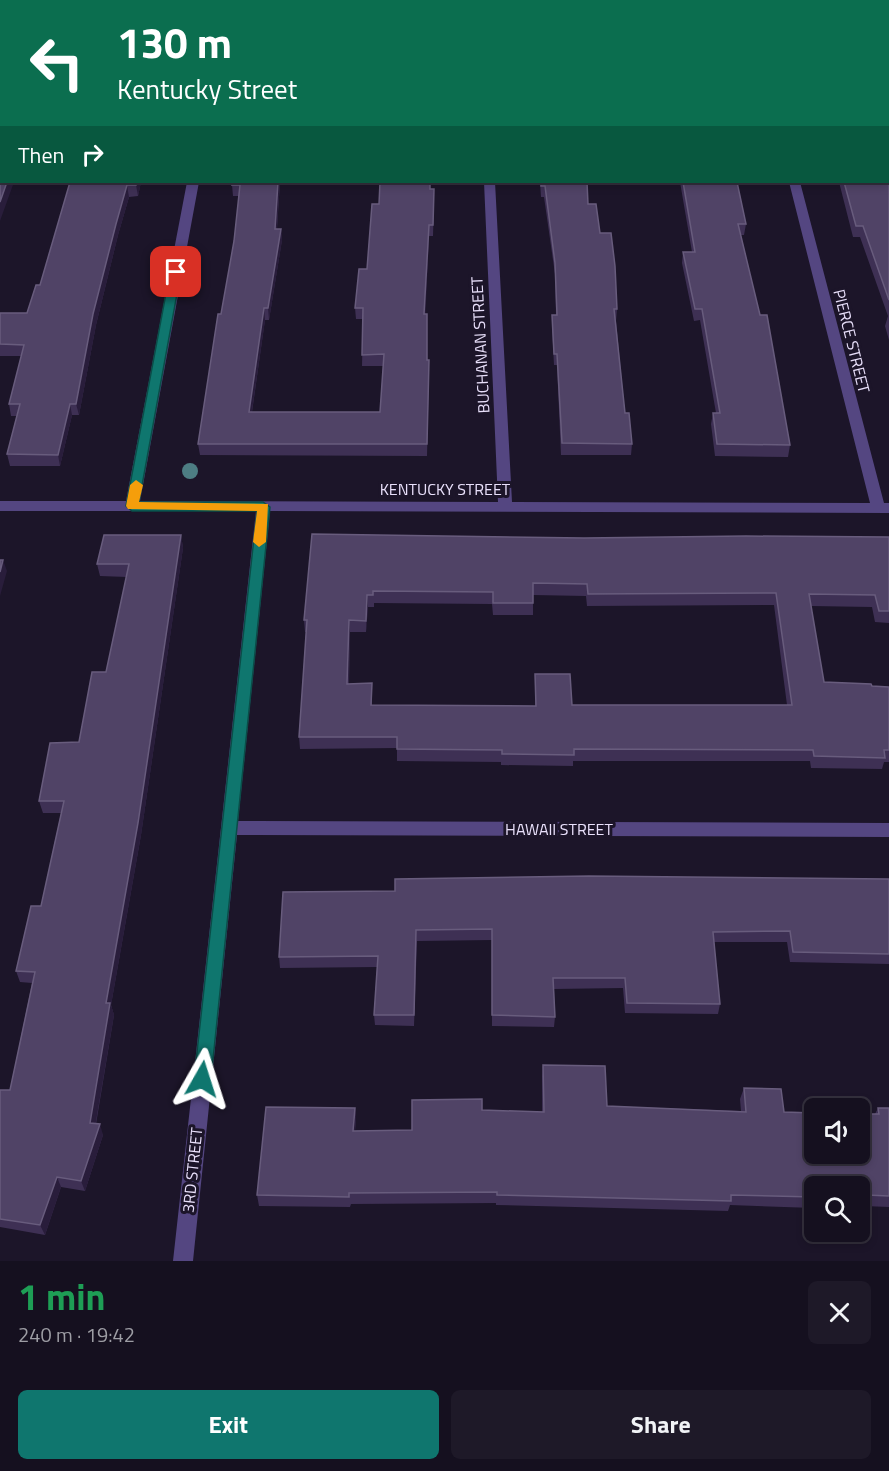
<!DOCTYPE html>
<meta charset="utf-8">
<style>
:root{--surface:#15101f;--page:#1e1928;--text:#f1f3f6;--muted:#9d9da4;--line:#34303d;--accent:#0f766e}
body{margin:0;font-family:"Titillium Web",sans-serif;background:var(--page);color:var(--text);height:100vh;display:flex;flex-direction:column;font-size:22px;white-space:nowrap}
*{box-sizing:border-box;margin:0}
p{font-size:20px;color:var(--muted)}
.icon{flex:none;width:33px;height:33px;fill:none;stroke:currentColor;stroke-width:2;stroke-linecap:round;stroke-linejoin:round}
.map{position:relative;height:1261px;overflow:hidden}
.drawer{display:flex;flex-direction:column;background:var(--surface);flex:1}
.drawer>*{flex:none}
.top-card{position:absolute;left:0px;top:0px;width:890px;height:183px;box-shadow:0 3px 9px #0003,0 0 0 2px var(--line);background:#0b6e4f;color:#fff;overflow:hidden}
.fabs{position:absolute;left:804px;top:1098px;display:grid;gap:12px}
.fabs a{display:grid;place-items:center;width:66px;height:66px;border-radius:9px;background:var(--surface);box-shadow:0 3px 9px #0003,0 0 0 2px var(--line);font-size:30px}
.pin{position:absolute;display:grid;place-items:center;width:51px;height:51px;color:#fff;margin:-26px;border-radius:12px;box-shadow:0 3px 9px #0006}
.me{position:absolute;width:66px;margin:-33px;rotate:6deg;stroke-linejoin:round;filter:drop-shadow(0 0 4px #0008)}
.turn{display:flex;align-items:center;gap:21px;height:126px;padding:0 18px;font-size:27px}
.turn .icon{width:78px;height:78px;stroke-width:2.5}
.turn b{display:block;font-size:42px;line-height:51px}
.then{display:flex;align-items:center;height:57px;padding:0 18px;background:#0003;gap:12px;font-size:22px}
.round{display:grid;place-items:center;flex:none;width:63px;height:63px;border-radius:9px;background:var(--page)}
.overview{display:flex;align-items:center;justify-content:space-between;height:102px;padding:0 18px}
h1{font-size:36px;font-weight:700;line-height:45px;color:#1e9e55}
.button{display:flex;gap:12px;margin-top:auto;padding:12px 18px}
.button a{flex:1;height:69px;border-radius:9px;background:var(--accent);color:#fff;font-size:24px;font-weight:700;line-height:69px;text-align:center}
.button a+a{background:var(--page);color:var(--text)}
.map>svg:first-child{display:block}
</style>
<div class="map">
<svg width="889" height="1261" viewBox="0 0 889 1261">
<rect width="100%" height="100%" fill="#1c1529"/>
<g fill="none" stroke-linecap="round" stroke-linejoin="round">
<path fill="#544681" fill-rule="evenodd" d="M222,0h10l-11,2z
M480,0h10v2h-10z
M744,0h10v2h-10z
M187,182h12l-59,319 358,1 -14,-320h11l17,320 358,1 -81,-321h11l84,321h5v10l-619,-2 -32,310 651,2v14l-652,-2 -44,426h-20l83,-750h-256v-10h126z"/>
</g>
<circle fill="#4d7d83" cx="190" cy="471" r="8"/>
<path fill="#3e3054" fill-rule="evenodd" d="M889,154v186l-4,-14 3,-10 -28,-79h-7l-14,-55h49z
M70,182h71l-3,14 -9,1 -11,38 -22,90 -17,90h-7l-12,51h-50l-3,-12 10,-38h-6l-2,-12 12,-48h-21v-43h27l13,-28z
M280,182l-3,47h4l1,11 -13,80h-4l-13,92h128l3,-46h-21l1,-47h-7l-1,-11 12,-39 12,-65 51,-15 4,11 -1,36h-4l-4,78 2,46 2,12 -2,84 -227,-1 -2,-11 36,-203 5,-45h-6l-1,-11z
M540,182h47l1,22 12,29 17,76 -1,12 9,92 7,31 -1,11h-70l-4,-90h-3l-2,-38v-12h4l-1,-41 -11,-77h-3z
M680,182h57l9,42 -2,11h-3l49,210 -2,12 -73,-1 -4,-32 2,-11h3l-16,-93 -6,1 -12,-58 1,-11h9z
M312,534l272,4 305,-1v86l-14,-1 -3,-15 -61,-1 13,76 48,4 17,1v75h-5l-2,7 -71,-1 -1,-7h-237v5l-72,-1v-3l-104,-1v-13l-97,1 -1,-12 7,-105h-1l-1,-12zM533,595l53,1 1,10 187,-1 13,100h-215l-37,-31v32l-163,-1v-22l-23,1 1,-52h16l2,-25h6v-4l118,1 1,11h40z
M181,535l2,13 -42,287 -30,170 3,10 -18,109 7,11 -18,56 -24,-4 -16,48 -45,-8v-137h10l22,-107 -12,-1 -4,-11 25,-65 20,-93h-18l-4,-12 40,-59 27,-70 21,-95 -27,-1 -3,-12z
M889,879v85l-99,-2 -3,-20h-73l6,62 -2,10 -93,-1 -2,-25 -69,1 1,28 -1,10 -62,-1v-86l-75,1 -3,85 -39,-1 -1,-10 3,-48 -97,1 -1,-11 116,-66z
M543,1065l64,41 134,5 -1,-12 4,-11 40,24 91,2 3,-6h11v99l-25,-1 -2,3h-2v-23h-46v22l-84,-3 -2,6 -232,-6v-2l-145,1 -1,3 -91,-1 -2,-11 98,-87 1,11 -1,12 57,-1 70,-20 60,2v-36z"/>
<path fill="#291d3b" d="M7,182h7l-14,39v-19z
M136,182h5l-3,14 -2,-11z
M278,182h2l-4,58 -1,-11z
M127,185l2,12 -11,38 -22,90 -17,90 -3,-11 17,-90 23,-90z
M429,225v11l-4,90 -1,-12z
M281,229l1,11 -13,80 -1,-12z
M264,308l1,12 -15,104 -1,-12z
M70,404l2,11 -12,51 -2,-11z
M181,535l2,13 -42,287 -30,170 3,10 -20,118 -4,-10 16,-120z
M3,560l4,11 -7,25v-24z
M367,595l1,12 -2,25v-11z
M349,620l1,12 -2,63 -1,-11z
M355,1108l1,11 -2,23 -1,-11z
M100,1124l3,11 -18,56 -4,-10z
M57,1177l4,10 -16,48 -5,-10z"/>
<path fill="#504366" stroke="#685c7d" stroke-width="1.5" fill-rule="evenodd" d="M17,0h150l-1,2h-149z
M270,0h48v2h-49z
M385,0h47v2h-47z
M530,0h41v2h-41z
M652,0h45v2h-45z
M796,0h46l1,2h-47z
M2,42v140h5l-7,20v-156z
M888,154h1v146l-26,-74h-7l-12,-44h44z
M70,182h66v3h-9l-11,39 -23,90 -17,90h-6l-12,51 -51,-1 13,-50h-11l15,-59 -24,-1v-31h27l9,-28h4z
M233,182h45l-3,47h6l-13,79h-4l-15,104h131l4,-58 -22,1 1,-47h-8l4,-39h8l5,-65h7l1,-22h50v7h4l-1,36h-4l-5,89h3v46h2l-2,84h-229l20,-130h3l13,-73 6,-56h-8z
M541,182h46l1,22h8l4,29h11l4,33 2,43h-3l11,104h4l3,31 -70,-1 -5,-89h-3l-2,-39h5l-2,-52 -10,-77h-4z
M683,182h54l9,42h-8l22,91h7l23,130 -73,-1 -4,-31h7l-18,-104h-7l-12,-57h12z
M312,534l272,4 162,-2 143,1v74h-10l-4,-16 -66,-1 15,88 47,2 1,2 17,1v63h-5l1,8 -71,-2 -1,-6 -239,-1v6l-72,-1v-4l-105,-1v-12h-98l8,-117h-3zM533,583l54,1 1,10 188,-1 16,112h-220l-2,-31h-35l1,32 -165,-1 1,-22 -25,1 2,-64 17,1 1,-26h6v-4l120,1v11h40z
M104,535h77l-43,288 -32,180h4l-20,120 10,1 -19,57 -24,-4 -17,48 -40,-6v-129h10l25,-118 -19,-1 15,-65h10l23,-105h-25l11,-58 29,-1 13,-70h14l23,-108h-32z
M0,560h3l-3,12z
M589,876l300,3v75l-96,-2 -3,-21 -77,1 7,72 -93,-1 -2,-25h-72l2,39 -63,-2v-86l-76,1 -2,85h-40l4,-59 -99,1 4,-65 112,-1v-12z
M543,1065l62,1 2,40 139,6 -2,-24 37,1 3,23 30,1v41h46v-40h19l-1,-6h11v88l-22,-1v3h-7v-12h-46v11l-83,-2v6l-234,-6v-3l-148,1v4l-92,-2 9,-88 89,1 -2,23 59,-1v-30l70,-1v11l62,2z"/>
<path fill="#0f766e" stroke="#0a4d48" stroke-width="1.5" d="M176,269l5,3 -42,230h124l7,5 -59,572 -3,5 -6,3 -6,-3 -2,-5 63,-568h-125l-6,-5 44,-234z"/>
<path fill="#f59e0b" d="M136,480l7,5 -4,17 129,2 -2,38 -7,5 -6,-5 4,-31 -129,-2 -2,-3 4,-21z"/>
<g text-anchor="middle" stroke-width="6" stroke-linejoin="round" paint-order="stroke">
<g font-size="16" fill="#e9e0fb" stroke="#1c1529">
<text transform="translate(852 341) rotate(76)" y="6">PIERCE STREET</text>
<text transform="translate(480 345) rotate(-93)" y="6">BUCHANAN STREET</text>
<text x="445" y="495">KENTUCKY STREET</text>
<text x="559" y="835">HAWAII STREET</text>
<text transform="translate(192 1170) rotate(-84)" y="6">3RD STREET</text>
</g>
</g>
</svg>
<div class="fabs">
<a><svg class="icon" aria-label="sound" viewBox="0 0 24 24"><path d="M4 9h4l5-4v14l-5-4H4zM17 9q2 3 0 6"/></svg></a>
<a><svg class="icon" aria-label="search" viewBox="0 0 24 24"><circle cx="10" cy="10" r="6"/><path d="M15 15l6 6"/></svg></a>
</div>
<div class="pin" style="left:176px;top:272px;background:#d93025"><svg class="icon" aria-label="arrive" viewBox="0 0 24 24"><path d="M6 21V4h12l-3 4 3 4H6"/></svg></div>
<svg class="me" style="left:202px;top:1079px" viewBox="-20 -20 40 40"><path d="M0-17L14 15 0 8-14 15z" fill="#0f766e" stroke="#fff" stroke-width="4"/></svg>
<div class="top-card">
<div class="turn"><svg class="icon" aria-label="left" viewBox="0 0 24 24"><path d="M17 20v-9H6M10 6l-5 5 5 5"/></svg><div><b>130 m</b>Kentucky Street</div></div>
<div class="then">Then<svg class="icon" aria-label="right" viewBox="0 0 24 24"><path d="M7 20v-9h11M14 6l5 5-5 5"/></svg></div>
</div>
</div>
<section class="drawer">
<div class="overview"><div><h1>1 min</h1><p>240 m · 19:42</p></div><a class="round"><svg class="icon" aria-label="close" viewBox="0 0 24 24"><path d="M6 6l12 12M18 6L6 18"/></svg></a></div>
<div class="button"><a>Exit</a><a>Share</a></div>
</section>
